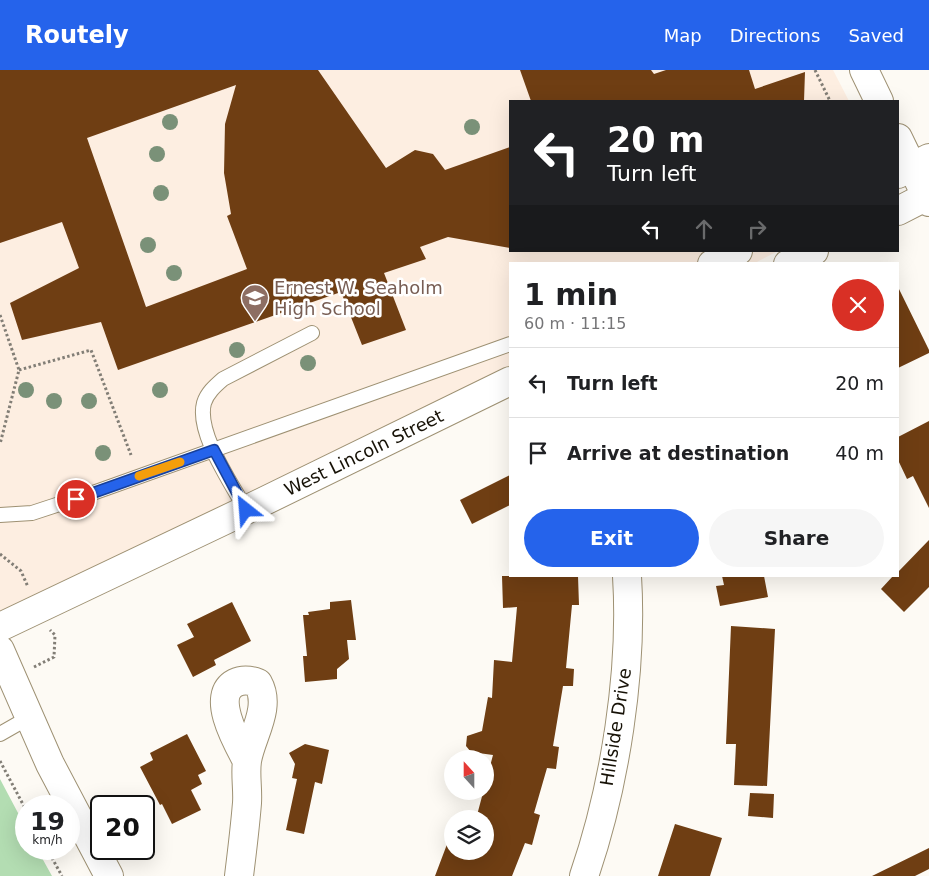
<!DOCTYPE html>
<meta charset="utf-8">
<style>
:root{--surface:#fff;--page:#f6f6f6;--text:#202124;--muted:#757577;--line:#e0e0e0;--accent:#2563eb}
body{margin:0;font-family:"DejaVu Sans",sans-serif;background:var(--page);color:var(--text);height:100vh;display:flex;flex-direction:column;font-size:19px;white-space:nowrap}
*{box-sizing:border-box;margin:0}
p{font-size:16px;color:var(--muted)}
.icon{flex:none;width:28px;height:28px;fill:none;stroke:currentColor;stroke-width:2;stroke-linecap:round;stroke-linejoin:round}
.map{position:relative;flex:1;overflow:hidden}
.panel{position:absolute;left:509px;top:192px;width:390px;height:315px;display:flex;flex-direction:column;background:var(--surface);border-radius:0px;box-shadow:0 5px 20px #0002}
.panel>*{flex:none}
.banner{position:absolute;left:509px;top:30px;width:390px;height:152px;border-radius:0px;box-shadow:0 5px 20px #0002;background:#202124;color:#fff;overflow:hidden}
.needle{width:32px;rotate:339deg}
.buttons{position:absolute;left:444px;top:680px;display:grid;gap:10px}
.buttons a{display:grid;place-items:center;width:50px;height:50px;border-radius:50%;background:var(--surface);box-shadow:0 5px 20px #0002;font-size:25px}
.speed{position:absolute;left:15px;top:725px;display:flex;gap:10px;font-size:25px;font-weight:700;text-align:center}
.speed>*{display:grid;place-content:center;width:65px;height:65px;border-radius:50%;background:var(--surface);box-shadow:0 5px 20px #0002;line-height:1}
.speed small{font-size:12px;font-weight:400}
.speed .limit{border:2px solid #111;border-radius:8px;background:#fff;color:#111}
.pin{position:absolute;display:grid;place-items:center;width:42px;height:42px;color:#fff;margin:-21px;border:2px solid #fff;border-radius:50%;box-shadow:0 1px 5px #0007}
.me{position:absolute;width:55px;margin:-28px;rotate:332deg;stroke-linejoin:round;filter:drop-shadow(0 0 4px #0008)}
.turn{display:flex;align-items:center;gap:18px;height:105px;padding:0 15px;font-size:22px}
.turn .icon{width:65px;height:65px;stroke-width:2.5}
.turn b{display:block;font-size:35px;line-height:42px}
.lanes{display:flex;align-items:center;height:48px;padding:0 15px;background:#0003;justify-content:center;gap:25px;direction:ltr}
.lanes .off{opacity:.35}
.round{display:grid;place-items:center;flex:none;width:52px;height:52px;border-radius:26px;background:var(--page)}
.headline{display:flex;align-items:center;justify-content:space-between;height:85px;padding:0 15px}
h1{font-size:30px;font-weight:600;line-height:38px}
.cta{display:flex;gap:10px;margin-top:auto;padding:10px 15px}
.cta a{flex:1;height:58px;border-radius:30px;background:var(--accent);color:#fff;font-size:20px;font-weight:600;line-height:58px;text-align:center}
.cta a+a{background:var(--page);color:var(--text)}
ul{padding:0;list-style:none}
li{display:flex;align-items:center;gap:15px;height:70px;padding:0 15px;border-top:1px solid var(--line)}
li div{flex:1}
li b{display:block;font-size:19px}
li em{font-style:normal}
header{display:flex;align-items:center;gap:30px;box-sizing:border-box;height:70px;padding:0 25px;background:var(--accent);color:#fff}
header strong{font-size:24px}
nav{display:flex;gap:28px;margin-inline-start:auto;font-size:18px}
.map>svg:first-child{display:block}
</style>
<header>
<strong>Routely</strong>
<nav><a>Map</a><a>Directions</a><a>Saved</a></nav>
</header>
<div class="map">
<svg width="929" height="806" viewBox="0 0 929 806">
<rect width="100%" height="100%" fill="#fdfaf4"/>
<path fill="#fdeee1" d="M0,0h833l16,31h-339v150h268l-25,13h-243v116l-510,246z"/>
<path fill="#b3ddb2" d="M0,709l26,49v21h11l15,27h-52z"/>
<path fill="#6f3e13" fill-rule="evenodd" d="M0,0h318l68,98 29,-18 18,4 12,16 65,-23v101l-62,-11 -28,10 6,12 -42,14 22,57 -44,15 -21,-53 -223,78 -17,-48 -79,18 -12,-37 69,-35 -17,-46 -62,21zM236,15l-11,39 -1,49 7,41 -4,2 20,53 -101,38 -59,-169z
M520,0h131l3,4 12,-4h83l6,19 50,-17 -1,29h-273z
M898,217l31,63v3l-31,15z
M929,351v87l-16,-32 -6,3 -9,-19v-23z
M510,405v30l-38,19 -12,-24z
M929,470v47l-25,25 -23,-23 12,-13h5v-4z
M502,506h76l1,29h-7l-6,63 8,1 -1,17h-10l-10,60 6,1 -3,22 -9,-1 -13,45 6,2 -8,30 -7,-2 -13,33h-77l14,-37 3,1v11h33v-32h-9l17,-64 -22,-3 -5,-6 1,-10 15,-5 6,-34 4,1 2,-38 18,2 5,-55 -14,1z
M722,506h42l4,21 -48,9 -4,-20 8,-1z
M351,530l5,40h-9l2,19 -12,10v10l-32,3 -2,-26h4l-4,-41h6l-1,-3 22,-3v-7z
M232,532l19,39 -37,19 2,5 -23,12 -16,-32 17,-8 -7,-13z
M731,556l44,3 -8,157 -33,-1 2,-41h-10z
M187,664l19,37 -8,4 4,9 -11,6 10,20 -29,14 -10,-20 -2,1 -20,-38 13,-7 -3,-7z
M305,674l24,6 -7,34 -7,-2 -11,52 -18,-4 11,-51 -5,-1 3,-14 -6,-11z
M750,723l24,1 -1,24 -25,-2z
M675,754l47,14 -12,38h-52z
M929,778v21l-14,7h-43z"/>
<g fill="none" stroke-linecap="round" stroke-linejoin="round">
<g stroke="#9e9173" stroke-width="16">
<path id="lane" d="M246,440c-14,-26 -50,-77 -42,-107 3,-10 11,-17 19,-24l89,-46
M0,445l32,-2 58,-19 420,-150
M0,664l28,-16"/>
</g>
<g stroke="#9e9173" stroke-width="30">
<path id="street" d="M864,0l15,31
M898,68l31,64
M239,806c3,-24 6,-49 8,-73 1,-14 -2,-28 0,-42 4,-25 25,-53 11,-78 -8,-3 -15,-4 -23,0 -25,13 3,61 12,78
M584,806c31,-90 49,-205 43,-300"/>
</g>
<g stroke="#9e9173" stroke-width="30">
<path id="secondary" d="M898,104l31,-16
M898,141l31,-16
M712,194l26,-13
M788,194l26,-13
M0,557l246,-117 264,-129
M0,580l50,114 59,112"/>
</g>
<path stroke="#827e76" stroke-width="3" stroke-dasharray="2.5 2.5" stroke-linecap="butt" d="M815,0l15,31
M0,245l19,55 -19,74
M19,300l72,-20 40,105
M0,484l21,17 7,16
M34,597l20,-10 1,-22 -5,-5
M0,691l26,49
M47,779l15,27"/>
<use href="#lane" stroke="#fff" stroke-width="14"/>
<use href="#street" stroke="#fff" stroke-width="28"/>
<use href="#secondary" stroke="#fff" stroke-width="28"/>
</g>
<g fill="#7a9178">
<circle cx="170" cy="52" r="8"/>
<circle cx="472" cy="57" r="8"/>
<circle cx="157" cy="84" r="8"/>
<circle cx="161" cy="123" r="8"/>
<circle cx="148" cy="175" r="8"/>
<circle cx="174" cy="203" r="8"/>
<circle cx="237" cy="280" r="8"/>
<circle cx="308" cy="293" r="8"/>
<circle cx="26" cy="320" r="8"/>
<circle cx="160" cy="320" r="8"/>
<circle cx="54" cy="331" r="8"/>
<circle cx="89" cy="331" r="8"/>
<circle cx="103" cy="383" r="8"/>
</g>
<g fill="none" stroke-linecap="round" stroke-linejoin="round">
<g stroke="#184099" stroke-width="12">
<path id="route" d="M76,429l138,-49 32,60"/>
</g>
<use href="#route" stroke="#2563eb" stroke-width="9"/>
<path stroke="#f59e0b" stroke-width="9" d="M139,406l41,-14"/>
</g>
<defs>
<g id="school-pin" transform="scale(1.4375)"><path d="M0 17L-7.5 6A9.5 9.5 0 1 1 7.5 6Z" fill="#8d6e63" stroke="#fff"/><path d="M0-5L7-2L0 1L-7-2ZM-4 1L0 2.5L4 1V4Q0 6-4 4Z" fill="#fff"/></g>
</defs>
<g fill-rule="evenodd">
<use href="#school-pin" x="255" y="228"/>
</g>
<g text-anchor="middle" stroke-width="5" stroke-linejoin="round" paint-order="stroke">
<g font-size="18" fill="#785e54" stroke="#fff" text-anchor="start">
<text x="274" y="224">Ernest W. Seaholm<tspan x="274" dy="21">High School</tspan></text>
</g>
<g font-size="18" fill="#161106" stroke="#fff">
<text transform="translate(364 383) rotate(-26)" y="6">West Lincoln Street</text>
<text transform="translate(616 657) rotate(-81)" y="6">Hillside Drive</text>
</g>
</g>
</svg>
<div class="buttons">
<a><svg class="needle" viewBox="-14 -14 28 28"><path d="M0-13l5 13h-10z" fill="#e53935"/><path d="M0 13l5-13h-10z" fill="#757577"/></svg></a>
<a><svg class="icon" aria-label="layers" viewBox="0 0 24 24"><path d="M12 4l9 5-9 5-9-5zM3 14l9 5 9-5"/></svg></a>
</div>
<div class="speed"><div>19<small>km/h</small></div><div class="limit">20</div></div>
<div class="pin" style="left:76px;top:429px;background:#d93025"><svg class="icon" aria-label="arrive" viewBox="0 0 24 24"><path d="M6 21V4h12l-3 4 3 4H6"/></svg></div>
<svg class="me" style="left:246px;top:440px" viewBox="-20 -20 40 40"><path d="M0-17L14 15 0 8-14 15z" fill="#2563eb" stroke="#fff" stroke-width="4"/></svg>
<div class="banner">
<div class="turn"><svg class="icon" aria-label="left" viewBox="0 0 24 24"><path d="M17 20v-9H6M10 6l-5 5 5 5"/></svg><div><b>20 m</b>Turn left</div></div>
<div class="lanes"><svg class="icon" aria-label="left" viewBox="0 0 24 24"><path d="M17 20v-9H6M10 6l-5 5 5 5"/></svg><svg class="icon off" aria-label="ahead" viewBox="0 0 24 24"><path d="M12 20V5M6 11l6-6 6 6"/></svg><svg class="icon off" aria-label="right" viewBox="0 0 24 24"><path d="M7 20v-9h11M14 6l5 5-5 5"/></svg></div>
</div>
<section class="panel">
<div class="headline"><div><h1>1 min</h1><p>60 m · 11:15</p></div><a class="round" style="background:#d93025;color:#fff"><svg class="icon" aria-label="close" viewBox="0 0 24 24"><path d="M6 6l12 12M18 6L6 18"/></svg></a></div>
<ul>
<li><svg class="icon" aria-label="left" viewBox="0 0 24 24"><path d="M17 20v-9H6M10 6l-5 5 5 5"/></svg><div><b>Turn left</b></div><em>20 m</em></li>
<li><svg class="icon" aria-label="arrive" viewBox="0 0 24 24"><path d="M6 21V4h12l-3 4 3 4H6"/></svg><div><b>Arrive at destination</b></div><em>40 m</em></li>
</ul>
<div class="cta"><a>Exit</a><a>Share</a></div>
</section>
</div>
